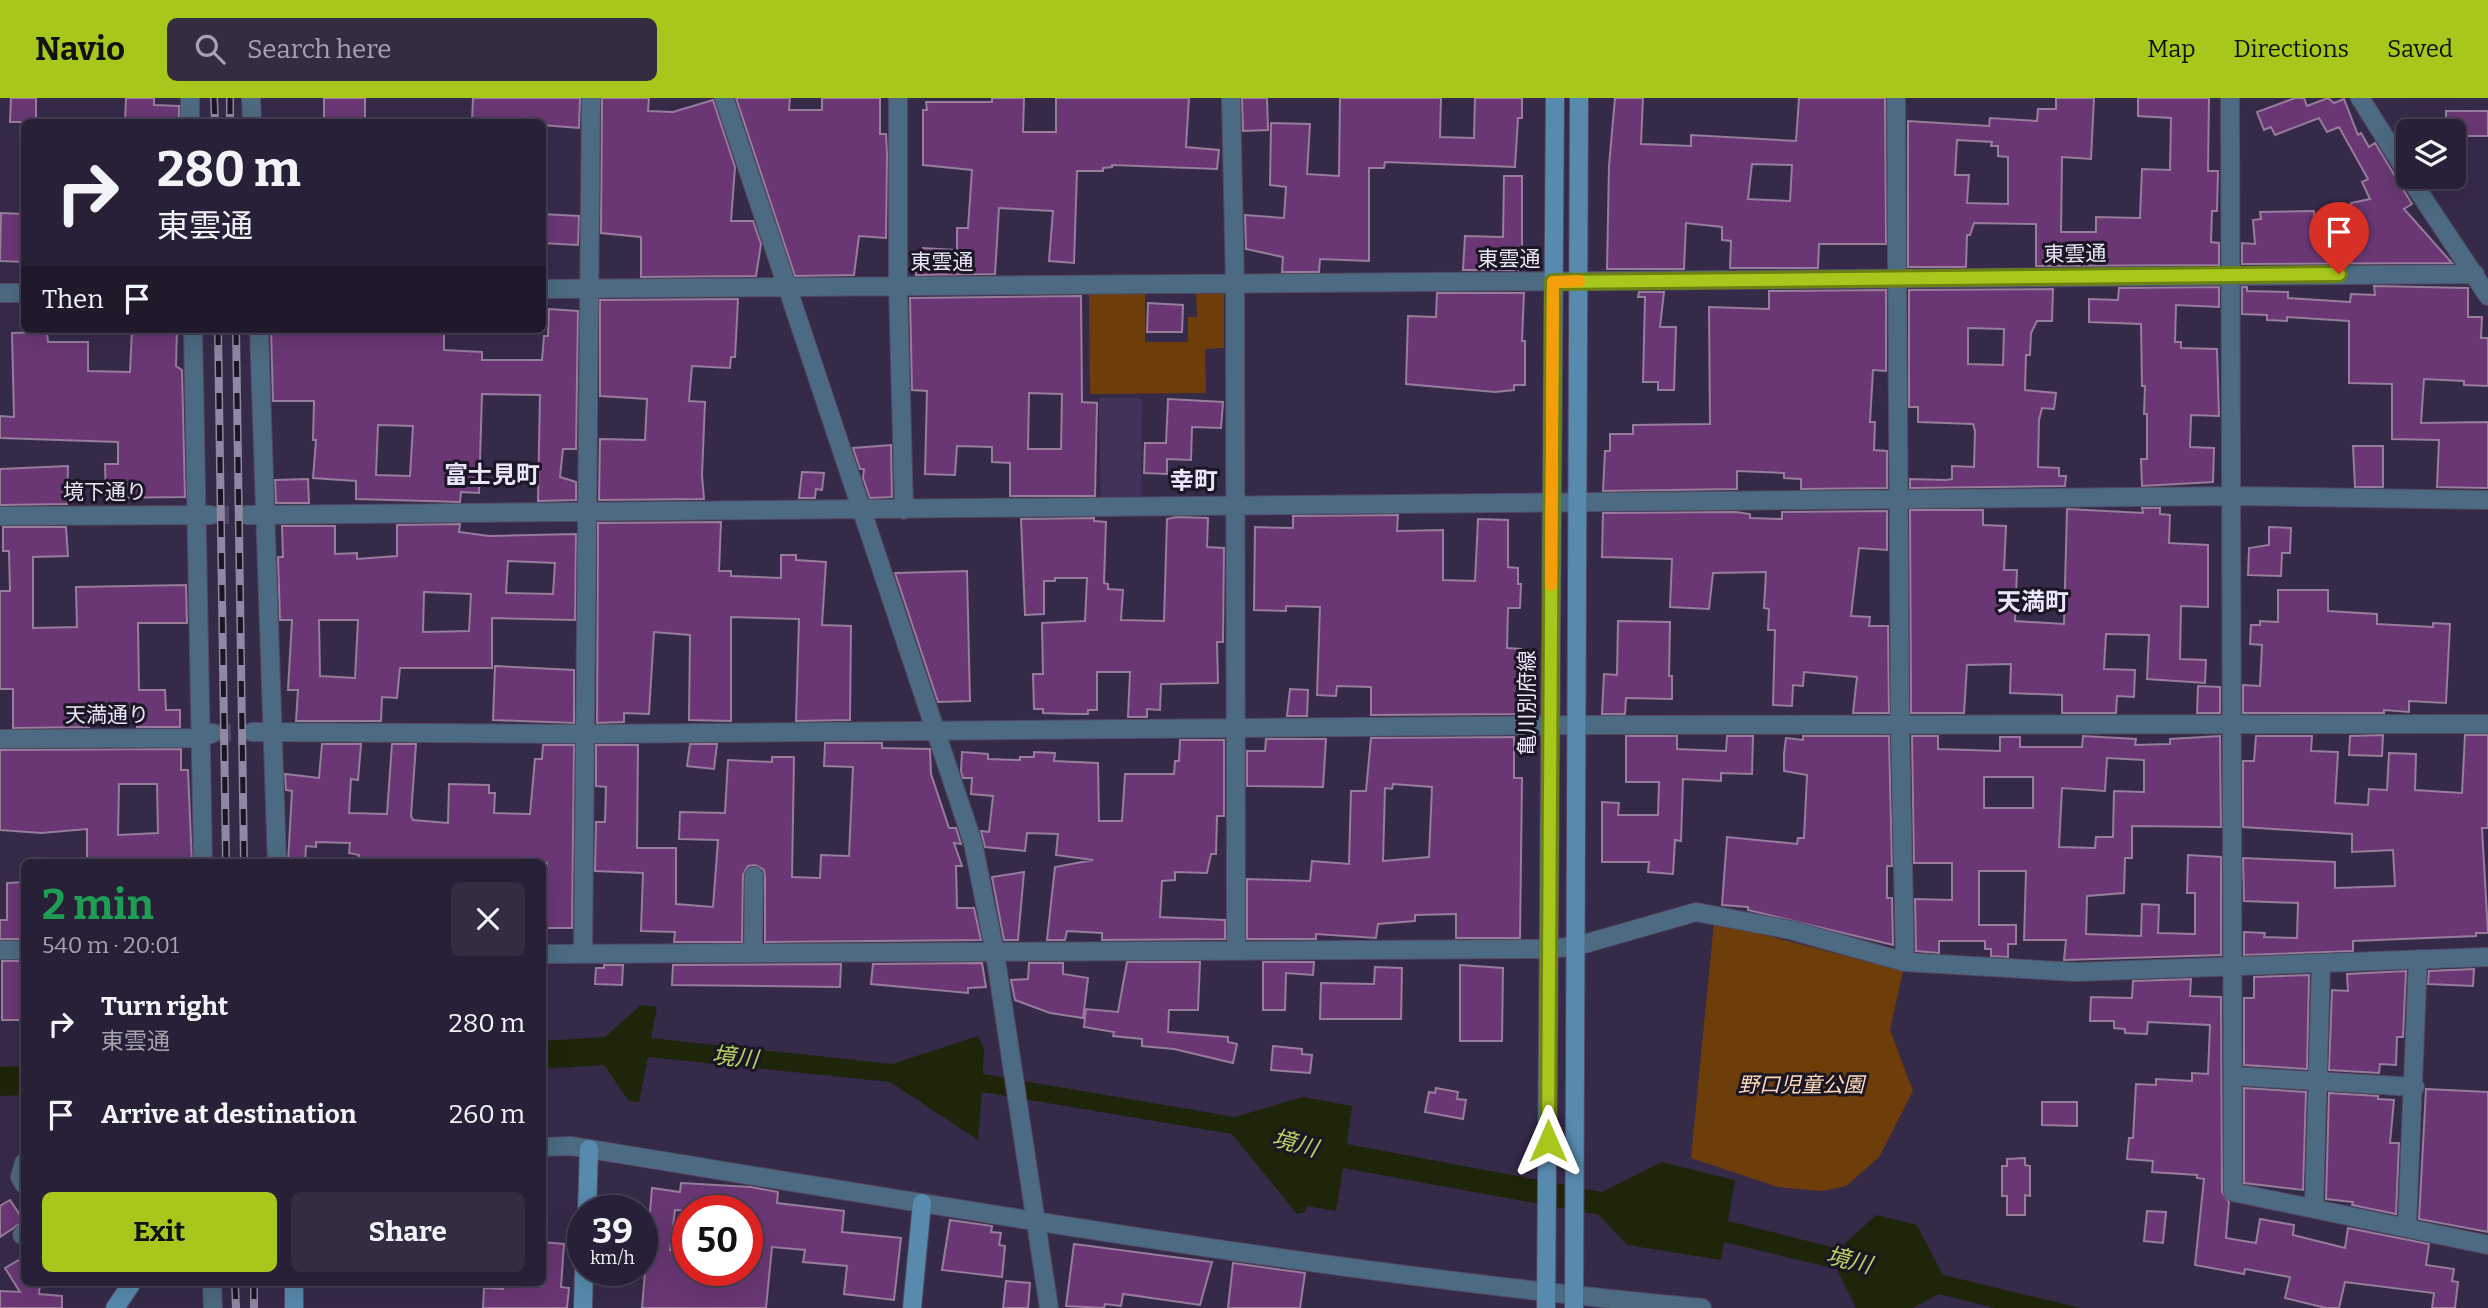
<!DOCTYPE html>
<meta charset="utf-8">
<style>
:root{--surface:#282037;--page:#342d42;--text:#f1f3f6;--muted:#a5a3ad;--line:#443e52;--accent:#a8c71c}
body{margin:0;font-family:Bitter,"Noto Sans JP",serif;background:var(--page);color:var(--text);height:100vh;display:flex;flex-direction:column;font-size:26px;white-space:nowrap}
*{box-sizing:border-box;margin:0}
p{font-size:23px;color:var(--muted)}
.icon{flex:none;width:38px;height:38px;fill:none;stroke:currentColor;stroke-width:2;stroke-linecap:round;stroke-linejoin:round}
.map{position:relative;flex:1;overflow:hidden}
.side{position:absolute;left:21px;top:761px;width:525px;height:427px;display:flex;flex-direction:column;background:var(--surface);border-radius:10px;box-shadow:0 7px 28px #0002,0 0 0 2px var(--line)}
.side>*{flex:none}
.top-card{position:absolute;left:21px;top:21px;width:525px;height:214px;border-radius:10px;box-shadow:0 7px 28px #0002,0 0 0 2px var(--line);background:#282037;color:var(--text);overflow:hidden}
.buttons{position:absolute;left:2396px;top:21px;display:grid;gap:14px}
.buttons a{display:grid;place-items:center;width:70px;height:70px;border-radius:10px;background:var(--surface);box-shadow:0 7px 28px #0002,0 0 0 2px var(--line);font-size:35px}
.speed{position:absolute;left:567px;top:1097px;display:flex;gap:14px;font-size:35px;font-weight:700;text-align:center}
.speed>*{display:grid;place-content:center;width:91px;height:91px;border-radius:50%;background:var(--surface);box-shadow:0 7px 28px #0002,0 0 0 2px var(--line);line-height:1}
.speed small{font-size:18px;font-weight:400}
.speed .limit{border:10px solid #d22;background:#fff;color:#111}
.pin{position:absolute;display:grid;place-items:center;width:60px;height:60px;color:#fff;margin:-72px -30px;border-radius:50% 50% 50% 0;rotate:-45deg;box-shadow:0 0 7px #0007}
.pin .icon{rotate:45deg}
.me{position:absolute;width:77px;margin:-38px;rotate:0deg;stroke-linejoin:round;filter:drop-shadow(0 0 5px #0008)}
.turn{display:flex;align-items:center;gap:24px;height:147px;padding:0 21px;font-size:32px}
.turn .icon{width:91px;height:91px;stroke-width:2.5}
.turn b{display:block;font-size:49px;line-height:60px}
.then{display:flex;align-items:center;height:66px;padding:0 21px;background:#0003;gap:14px;font-size:26px}
.round{display:grid;place-items:center;flex:none;width:74px;height:74px;border-radius:10px;background:var(--page)}
.head{display:flex;align-items:center;justify-content:space-between;height:119px;padding:0 21px}
h1{font-size:42px;font-weight:700;line-height:52px;color:#1e9e55}
.primary-button{display:flex;gap:14px;margin-top:auto;padding:14px 21px}
.primary-button a{flex:1;height:80px;border-radius:10px;background:var(--accent);color:#111;font-size:28px;font-weight:700;line-height:80px;text-align:center}
.primary-button a+a{background:var(--page);color:var(--text)}
ul{padding:0;list-style:none}
li{display:flex;align-items:center;gap:21px;height:91px;padding:0 21px}
li div{flex:1}
li b{display:block;font-size:26px}
li em{font-style:normal}
header{display:flex;align-items:center;gap:42px;box-sizing:border-box;height:98px;padding:0 35px;background:var(--accent);color:#111}
header strong{font-size:33px}
nav{display:flex;gap:38px;margin-inline-start:auto;font-size:24px}
.search{width:490px;height:63px;background:var(--page);display:flex;align-items:center;gap:18px;box-sizing:border-box;padding:0 24px;border-radius:10px;color:var(--muted);font-size:26px}
.map>svg:first-child{display:block}
</style>
<header>
<strong>Navio</strong>
<div class="search"><svg class="icon" aria-label="search" viewBox="0 0 24 24"><circle cx="10" cy="10" r="6"/><path d="M15 15l6 6"/></svg>Search here</div>
<nav><a>Map</a><a>Directions</a><a>Saved</a></nav>
</header>
<div class="map">
<svg width="2488" height="1210" viewBox="0 0 2488 1210">
<rect width="100%" height="100%" fill="#362a49"/>
<path fill="#413358" d="M1099,300h43l-1,102h-40z"/>
<path fill="#6e3e0a" d="M1196,194h28v56l-19,1 1,44 -116,1 -1,-101h56v49h43v-25h9z
M1714,824l189,49 -13,59 23,61 -34,66 -33,29 -24,5 -44,-4 -87,-29z"/>
<path fill="#1f250a" d="M641,907l16,2 -6,31 241,26 86,-28 6,13 -1,25 252,43 68,-20 49,9 -5,38 255,48 60,-30 73,18 -7,41 111,28 37,-34 41,10 26,50 138,33h-87l-55,-14 -26,14h-57l-19,-39 -113,-27 -3,18 -94,-15 -28,-30 -256,-47 -7,43 -29,-5 -2,6 -8,2 -65,-80 -250,-42 -4,48 -88,-58 -242,-25 -9,45 -10,-1 -25,-36 -61,4v-28l62,-4z
M24,968v29l-24,1v-29z"/>
<path fill="#6a3774" stroke="#977c9c" stroke-width="2" fill-rule="evenodd" d="M11,0h25v24h-26z
M126,0h28v7l25,1v16h-54z
M324,0h41v24h-41z
M473,0h107l-1,30 -37,-3v-3h-70z
M602,0h47l-1,13 25,1 40,-12 22,67 -4,54h22l8,23 -5,32 -115,1v-40l-40,-4z
M736,0h54l-1,12h33v-12h58v36h6l1,21 -1,83 -27,-2 -5,39 -59,1z
M992,0h32l-1,34h33v-34h133l-3,49 33,3 -2,19 -105,-4v2l-9,1v3h-26l-3,92 -25,-2 4,-50 -54,-3 -4,66 -79,1 1,-22h6v-5l34,2v-22h11l4,-58 -49,-5v-55h4l-1,-8h66z
M1242,0h25l1,32 -25,1z
M1340,0h101l-1,39 34,1 1,-40h47v20h-4l-3,49 -130,-5 -1,6h-15v93l-49,-2 -1,13h-37l1,-15 -37,-8 -1,-34 39,3 2,-31 -16,-2 1,-62 39,1 -3,50 32,2z
M1615,0h28l-2,46 50,2v-11l105,6 3,-43h86l1,146h-67l-1,24h-88l1,-27 -9,-1v-13l-36,-4 -2,46h-77l2,-103zM1752,66l40,1 -2,36 -42,-2z
M2056,0h38l-3,61 -29,-2 -1,75h35v-15l44,1 2,-49 28,1 1,-52 -33,-2v-18h71l-1,73h10l-1,40h-5l-1,31 8,1v22l-183,1v-42l-62,-1 -4,12h-3l-1,32h-58v-146l81,5 1,-8 47,3 1,-12h18zM1957,42l35,2 -1,4h7v10l10,1v47l-41,-1 2,-28h-14z
M2295,0h9l3,8 21,-8 6,5 10,-4 14,36 3,-2 8,14 6,-4 37,61 -8,5 48,54 -210,1v-21l13,1 -2,-24 8,-1 -1,-7 54,-1 2,32 40,-4 -5,-36 19,-4 -8,-17 6,-3 -29,-52 -12,5 -8,-14 -44,17 -4,-8 -7,3 -7,-18z
M2446,13h42v25h-34v-5h-8z
M1504,78h18v94h-59l2,-34 38,1z
M1,115l23,1v48l-24,-1z
M542,116l37,2 -1,29 -36,-2z
M2374,188l94,2v29h14l-1,21h7v48l-24,-1v-4l-40,-2 -3,44 67,-1v66l-51,-1 2,-47 -47,-1v-55l-43,-1v-62l-62,-4v4l-20,-1v-5l-25,-1v-27h5v4l41,1v6l62,4 1,-8 24,1z
M2219,189v20l-43,-2 -1,37h6v6l36,1 2,67 -28,-1 -1,32 24,1 -1,34 -71,4 -1,-27h6v-45h-3l1,-28h-3l-1,-62 -52,-2v-23l29,1 1,-12z
M2053,191l-1,32h-15l-6,12 -1,22h-4l-1,35 31,3 -2,16 -12,-1 -3,12 -1,47 21,1v8h7l-1,10 -155,2v-9l36,1 6,-1v-13l22,1 1,-36 -2,-7 -55,-2v-15h-9v-117zM1968,230l36,1 -1,36 -35,-1z
M1886,192v81l-13,-1 -3,52h5l-1,28 13,1v37l-86,1v-10l-17,-1v-5l-47,-2v18l-134,2 2,-40h5v-17h23v-9l77,-1 -1,-117 60,2v-18z
M1639,194h25l-4,35h16l-2,63h-16v-8h-15l2,-85h-7z
M1437,195h87l-2,48h3v44h-11v5l-19,2 -89,-8 2,-68 28,1z
M1081,198l1,106 15,1 -2,93h-85v-33l-18,-1v-15l-35,-1 -2,29 -30,-1 2,-83 -15,-1 -2,-92zM1029,295l33,1 -1,55h-33z
M738,201l-3,58h-4l-1,11 -38,-2 -3,35 16,1 -3,73 2,24 -105,1 1,-61 45,1 2,-41 -47,-3v-96z
M1148,205l35,2 -1,27h-35z
M549,211l29,2 -2,138h-13l-3,28 16,5v18l-38,1 2,-106 -58,-1 -3,99 -18,-1 -1,10 -104,-3v-18l-43,-3 3,-38h-3l1,-39h-41l-2,-72h173v21l38,2v8h60l2,-24h4zM378,327l35,1 -3,50 -34,-1z
M132,231h45l-1,37 6,4 3,127 -79,1 -1,-34h13v-22l-118,-4v-22l14,1 -2,-84 35,-1 1,10h40v29l42,1z
M1168,301l55,3 -2,26 -29,-1 -1,33 -24,-1v15l-23,-1 1,-30h21z
M891,347l1,52 -22,1 -7,-20 1,-9h-4l-7,-21z
M2353,348h30v41h-28z
M68,368l-1,38 -67,1v-36z
M802,374l22,1 -2,17 -6,-1 -1,9h-16z
M308,381l1,24h-33l-1,-23z
M2142,410h18v6l10,1 -1,28 39,2v62l-27,-1 -1,53 26,1 -1,23 -58,-4 2,-44 -43,-1 -2,35 31,1 -1,27 -17,-1 -1,17h-54v-18l-52,-2 1,-29 -44,1 -3,48h-53l-1,-203h73v15l23,1 -2,44h13l-2,51 49,3 3,-115 76,4z
M1887,413v39l-28,-2 -8,68 19,1 -1,9h19l1,87h-36l4,-36 -53,-5 -1,14 -10,-1 -1,21 -19,-1 2,-75h-7l1,-21 -5,-1 2,-36 -53,1 -4,36 -39,-2 2,-48 -70,-2 1,-44 133,-1 14,2v4l32,1v-7z
M1398,417l-1,16 46,-1v50l32,1 3,-62 30,1v47l10,1v16h3l-1,24h-12l-1,40 14,1 -1,65 -149,1v-28l-34,-1 -1,10 -19,-1 3,-88 -34,-1v5l-32,-1 1,-83 38,1v-12z
M1176,419l32,1 -1,29 17,1 -1,94h-6l1,41 -57,1 -1,26 -13,-1v8h-19l2,-45h-33v38h-9v4h-16l-29,-1v-4h-9l-1,-35h10l-1,-51 43,-2 2,-43h-32v3h-11v33l-19,1 -4,-96 73,-1v3l12,1 -2,61 4,1v5l15,1 -2,30 43,1 3,-102z
M721,424l-2,49h12v5l50,2v-23h15v5l30,2 -4,63 29,1 -1,94 -54,1 3,-102 -68,-2v104l-42,-1 1,-85 -36,-3 -5,82 -25,-1v9l-27,1 1,-200z
M460,426l-1,8 30,4 87,-2 -1,86 -83,-2v50h-92l-3,30 -15,-1 -1,24h-85l2,-31h-10l4,-70h-12l-2,-63h5l-1,-31h53v28l22,-1v6l40,-3v-31zM508,463l47,2 -2,31 -47,-1zM424,494l47,2 -2,37 -46,1zM319,522h39l-3,58 -35,-2z
M3,429h63l2,29 -35,1v71l44,-1 -1,-40 110,-2 1,38h-49l1,67h26l1,20h14v17h-43v-14l-48,1v13l-76,1v-39h-13v-98h10l-1,-40h-6z
M2269,429l22,1 -1,25h-8l-1,23 -33,-1 1,-27 20,-3z
M967,473l3,130 -32,1 -43,-129z
M2278,492h50v21l49,3v10l56,3v-4l17,1 -4,79 -37,-2v11l-25,-2v3h-141v-28l17,1 2,-41 -12,-1 1,-19h9v-4l18,1z
M1618,523l52,1 -1,54h3v23l-46,-1 -1,16h-23l2,-40 13,1z
M495,568l79,4v53l-81,-3z
M2198,588l22,1v26h-23z
M1290,591l18,1 -1,26h-20z
M2383,637l-1,21 -33,-1 1,-19z
M2465,637h23v93h-6l6,105h-12v3l-123,5v10l-109,4v-23l21,1 -1,4 33,1 1,-35 -54,-2 -1,-43 92,4v26l60,-2 -2,-36 -41,2v-18l-109,-7v-66h11l2,-25h56l-1,15 27,1 -3,51 33,2 1,-16 18,1 2,-37 27,1 -1,36 47,3z
M1626,638h51v13l49,2 1,-15h26l-1,38 -31,-1v8l-38,-2 -2,62 -6,-1 -2,34 -25,-2 1,-10h-47v-60l17,1 -1,12h40l1,-33h-33z
M1803,638h86l3,130h-5v32h5l1,47 -145,-35v-3l-26,-2 5,-68 70,7 1,-6h6l3,-63 -23,-4v-17l2,-16 17,2z
M1912,638h26v13l62,2v-14h20v10h62l1,-11 53,3 -1,6 35,-1v-5l50,-3 1,91 -89,-1v32h-7l-1,35 -37,3 -1,38 55,2 1,-32 17,1 -1,28 37,1v-41h-8l1,-38 33,2v98l-157,5 2,-20h-42l2,-69h-47v54h37v19h-8v13l-17,-1v-7h-6v-8h-46v12l-23,-2 -1,-52 37,1v-37h-38zM2107,660l37,2v32l-30,-1 -1,46h-17l-1,11 -36,-1 3,-59 43,3zM1984,679h49v31h-49z
M1514,639v41h8l-2,160h-64v-24l-41,1v6l-37,3 -2,14 -60,-4v5h-69v-60l63,2 2,-20 37,3 2,-73h15l5,-53zM1393,686l39,3 -3,70 -46,4 2,-73 7,1z
M1266,641h60l-3,48 -76,-1v-35h18z
M1180,642h44v76h-7l-1,38h-5l-4,19 -32,-1v8l-13,1 -2,36 65,3v19l-123,1v-7l-35,-2 -2,9h-18l8,-73 38,-7 -37,-5 2,-21 -31,-1 -2,18 -40,-4 -4,-16 8,1 4,-36 -22,-2 1,-16h-9l-2,-7 1,-19 26,2v5l32,1v-3h14v-5l21,1 -1,8 44,2 1,58h23l3,-47h49l1,-13h4z
M825,645h57v5l48,1 1,25 18,54h7l5,16 -7,-1 8,23h-6l1,42h17l7,32 -216,2v-66l-1,-6 -9,-5 -7,1 -5,9 -1,67h-68l1,-10 -34,-1 2,-58 -48,-2 1,-49h9l1,-35 -10,-1v-41h42l-1,103h39v56l37,3 5,-67 -39,-1 1,-27 45,1 3,-53 44,2v-5h22l-2,120 28,1 1,-23 28,1 4,-89 -29,-1z
M322,646h39l-3,36 -7,-1 -2,34 38,1 5,-70h24l-5,72 2,4 35,3 1,-39 40,1v8h6l-1,20 36,1 5,-55h7l1,-14h31l-2,183h-30l5,-65h-189l1,-8 -10,-2 1,-10 -34,-1v5l-10,-1 -1,17h-17l4,-72 -6,-1 -1,-16 34,4z
M690,646h27l-3,25 -27,-3z
M181,651v21h7l4,93h-105v-34l-46,4 -41,-3v-80zM119,686h38l1,49 -40,2z
M1024,774l-6,68h-14l-12,-63z
M24,784v57h-24v-19h7v-37z
M2,863h22v59h-22z
M1127,864h73l-2,48h-29l-1,22 60,5v5l9,2 -4,19 -59,-14 -32,-3v-7l-29,-3 1,-4 -30,-5 2,-18 32,3z
M1263,864h51l-1,13 -27,-2 -1,37h-22z
M982,865l4,24 -18,1v5l-97,-9 2,-20z
M1029,865h34v11l25,4 -5,40 -33,-5 -35,-13 -4,-20 17,-1z
M841,866l-1,23 -168,-2 1,-20z
M604,867h19l-1,20 -27,-1 1,-16h8z
M1460,867l43,3 -1,73h-42z
M1375,869l27,1 -1,51h-81l1,-36 53,1z
M2474,871l-1,17 -45,-2 1,-13z
M2406,873l-3,66h-6l-1,28 -16,-1 -1,9 -50,-3 3,-80 16,1 -1,-17z
M2309,877l-2,94 -63,-4v-67h10v-21z
M2191,881l-1,17 31,1 1,195 7,10 -3,36 30,5 4,-24 34,6 -1,10 52,13 3,-20 81,16 -3,21 28,4 -2,12 6,1 -3,26h-23l2,-15 -89,-11 -6,26h-13l-41,-10 5,-21 -45,-8 -1,5 -49,-9 9,-86 -7,-1v-3l-45,-3 1,-11 -26,-2 2,-21h4l3,-54 20,1v-6l36,2v-8l16,1 2,-49 -62,-3 -1,12 -22,-1v-4l-11,-1v-7h-24l1,-24 41,1 1,-17z
M1273,948l29,3v5l10,1 -2,18 -39,-3z
M1436,990l22,4 -1,7 9,1 -3,19 -38,-7 4,-20 6,1z
M2244,990l62,4 -3,98 -59,-7z
M2426,991l62,3v140l-69,-13z
M2329,995l49,3v3l16,1 -4,43h9l-3,71 -44,-9 1,-3 -27,-3z
M2042,1004h35v24l-35,-1z
M2025,1060v7l5,1v30l-5,-1v20h-18v-19h-5v-30h5v-7z
M681,1085l70,4 27,5 -1,11 67,8 -2,21 59,6 -7,62 -50,-6 3,-28 -44,-4 2,-12 -33,-3 -6,61h-124l10,-120 28,4zM713,1109l34,3v60h-59v-18l-18,-2 5,-40 38,1z
M10,1102l14,21 -24,16v-31z
M2147,1113l19,1 -3,31 -19,-2z
M950,1122l42,6 -1,6 10,1 -2,12 6,1 -3,31 -60,-7z
M542,1144l22,2 -3,43 8,1 -2,20h-84l1,-20 19,1v-4l18,-1 21,2z
M1074,1146l138,18 -12,43 -77,-11 -2,12 -16,-2 -1,4 -38,-2z
M24,1159v26h16l-1,11 23,2v12h-62v-17l20,1 -15,-24z
M1233,1165l72,10 -5,35h-72z
M1006,1183l24,2 -2,25h-25z"/>
<g fill="none" stroke-linecap="round" stroke-linejoin="round">
<path stroke="#514663" stroke-width="18" stroke-dasharray="18 9" stroke-linecap="butt" d="M211,417h36
M213,635l39,-1"/>
<g stroke="#534865" stroke-width="20">
<path id="street" d="M190,0v24
M251,0l1,24
M724,0l249,745 22,110 54,355
M898,0v187l6,225
M1231,0l4,185 1,668
M1896,0l4,627 5,237
M2230,0l3,1094 255,53
M2360,0l48,76
M2409,79l79,119
M542,191l1933,-15
M0,195h24
M193,231l10,534
M259,231l18,534
M247,417l1986,-19 255,4
M0,418l211,-1
M252,634l335,2 989,-9 912,-1
M0,641l201,-1 12,-5
M0,852h24
M583,855l8,-855
M542,856l1007,-5 28,-3 119,-34 95,18 114,32 171,10 412,-15
M753,856l1,-78
M2233,978l182,11
M542,1049l29,-1c376,61 752,127 1131,162
M24,1065l-4,14 4,7
M2314,1110l7,-245
M2407,1128l11,-267
M22,1137l2,-2
M212,1185l1,25"/>
</g>
<g stroke="#534865" stroke-width="20">
<path id="secondary" d="M587,1113l2,-62
M294,1185v25
M115,1210l17,-25
M583,1210l1,-38
M912,1210l10,-105
M1546,1210l9,-1210
M1574,1210l5,-1210"/>
</g>
<use href="#street" stroke="#4c6a81" stroke-width="18"/>
<use href="#secondary" stroke="#578aad" stroke-width="18"/>
<g stroke="#9087a0" stroke-width="8">
<path id="rail" d="M214,0l1,24
M230,0v24
M218,231l8,534
M236,231l8,534
M235,1185l1,25
M254,1185v25"/>
</g>
<use href="#rail" stroke="#1b1624" stroke-width="5" stroke-dasharray="16" stroke-linecap="butt"/>
</g>
<g fill="none" stroke-linecap="round" stroke-linejoin="round">
<g stroke="#6d8112" stroke-width="18">
<path id="route" d="M1548,1043l5,-859 786,-8"/>
</g>
<use href="#route" stroke="#a8c71c" stroke-width="12"/>
<path stroke="#f59e0b" stroke-width="12" d="M1551,487l2,-303 26,-1"/>
</g>
<g text-anchor="middle" stroke-width="6" stroke-linejoin="round" paint-order="stroke">
<g font-size="21" fill="#ebe5f9" stroke="#1b1624">
<text transform="translate(2075 156) rotate(-1)" y="7">東雲通</text>
<text x="1509" y="168">東雲通</text>
<text x="942" y="171">東雲通</text>
<text x="105" y="401">境下通り</text>
<text transform="translate(1527 605) rotate(-90)" y="7">亀川別府線</text>
<text x="107" y="624">天満通り</text>
</g>
<g font-size="21" font-style="italic" fill="#fed9bb" stroke="#1b1624">
<text x="1801" y="994">野口児童公園</text>
</g>
<g font-size="23" font-style="italic" fill="#b9d362" stroke="#1b1624">
<text transform="translate(735 959) rotate(6)" y="8">境川</text>
<text transform="translate(1295 1045) rotate(15)" y="8">境川</text>
<text transform="translate(1849 1162) rotate(14)" y="8">境川</text>
</g>
<g font-size="24" font-weight="bold" fill="#ebe5f9" stroke="#1b1624">
<text x="492" y="385">富士見町</text>
<text x="1194" y="391">幸町</text>
<text x="2033" y="512">天満町</text>
</g>
</g>
</svg>
<div class="buttons">
<a><svg class="icon" aria-label="layers" viewBox="0 0 24 24"><path d="M12 4l9 5-9 5-9-5zM3 14l9 5 9-5"/></svg></a>
</div>
<div class="speed"><div>39<small>km/h</small></div><div class="limit">50</div></div>
<div class="pin" style="left:2339px;top:176px;background:#d93025"><svg class="icon" aria-label="arrive" viewBox="0 0 24 24"><path d="M6 21V4h12l-3 4 3 4H6"/></svg></div>
<svg class="me" style="left:1548px;top:1043px" viewBox="-20 -20 40 40"><path d="M0-17L14 15 0 8-14 15z" fill="#a8c71c" stroke="#fff" stroke-width="4"/></svg>
<div class="top-card">
<div class="turn"><svg class="icon" aria-label="right" viewBox="0 0 24 24"><path d="M7 20v-9h11M14 6l5 5-5 5"/></svg><div><b>280 m</b>東雲通</div></div>
<div class="then">Then<svg class="icon" aria-label="arrive" viewBox="0 0 24 24"><path d="M6 21V4h12l-3 4 3 4H6"/></svg></div>
</div>
<section class="side">
<div class="head"><div><h1>2 min</h1><p>540 m · 20:01</p></div><a class="round"><svg class="icon" aria-label="close" viewBox="0 0 24 24"><path d="M6 6l12 12M18 6L6 18"/></svg></a></div>
<ul>
<li><svg class="icon" aria-label="right" viewBox="0 0 24 24"><path d="M7 20v-9h11M14 6l5 5-5 5"/></svg><div><b>Turn right</b><p>東雲通</p></div><em>280 m</em></li>
<li><svg class="icon" aria-label="arrive" viewBox="0 0 24 24"><path d="M6 21V4h12l-3 4 3 4H6"/></svg><div><b>Arrive at destination</b></div><em>260 m</em></li>
</ul>
<div class="primary-button"><a>Exit</a><a>Share</a></div>
</section>
</div>
